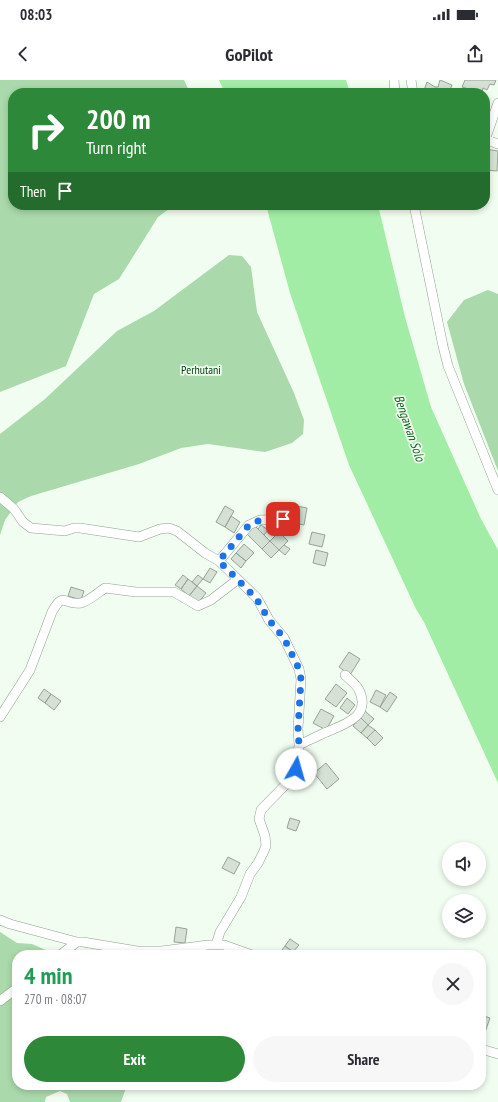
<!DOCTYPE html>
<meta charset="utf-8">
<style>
:root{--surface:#fff;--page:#f7f7f7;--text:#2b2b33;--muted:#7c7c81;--accent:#2e8839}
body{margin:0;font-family:"PT Sans Narrow",sans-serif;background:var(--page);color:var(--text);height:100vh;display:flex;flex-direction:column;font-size:15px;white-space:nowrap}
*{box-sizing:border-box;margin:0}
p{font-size:13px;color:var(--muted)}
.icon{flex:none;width:22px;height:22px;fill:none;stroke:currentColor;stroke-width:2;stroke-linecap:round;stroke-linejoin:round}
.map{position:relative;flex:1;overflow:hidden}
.side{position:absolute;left:12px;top:870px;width:474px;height:140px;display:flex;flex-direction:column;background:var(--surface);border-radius:16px;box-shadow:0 2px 6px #0003}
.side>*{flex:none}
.top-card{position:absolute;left:8px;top:8px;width:482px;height:122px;border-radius:16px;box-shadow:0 2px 6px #0003;background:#2e8839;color:#fff;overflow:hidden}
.buttons{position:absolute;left:442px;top:762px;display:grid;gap:8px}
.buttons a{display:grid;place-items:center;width:44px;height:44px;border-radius:50%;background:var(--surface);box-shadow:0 2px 6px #0003;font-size:20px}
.pin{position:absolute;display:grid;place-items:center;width:34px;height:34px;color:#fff;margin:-17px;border-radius:8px;box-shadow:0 2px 6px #0006}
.me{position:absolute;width:44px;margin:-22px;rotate:7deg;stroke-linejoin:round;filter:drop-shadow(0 0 3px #0008)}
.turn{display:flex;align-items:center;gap:14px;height:84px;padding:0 12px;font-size:18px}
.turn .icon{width:52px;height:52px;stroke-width:2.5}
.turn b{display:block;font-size:28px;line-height:34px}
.then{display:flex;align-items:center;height:38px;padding:0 12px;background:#0003;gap:8px;font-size:15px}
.round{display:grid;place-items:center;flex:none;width:42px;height:42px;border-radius:21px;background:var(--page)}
.summary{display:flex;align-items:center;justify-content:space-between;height:68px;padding:0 12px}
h1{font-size:24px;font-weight:800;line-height:30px;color:#1e9e55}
.primary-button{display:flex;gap:8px;margin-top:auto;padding:8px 12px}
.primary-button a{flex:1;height:46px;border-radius:24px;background:var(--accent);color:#fff;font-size:16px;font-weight:800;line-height:46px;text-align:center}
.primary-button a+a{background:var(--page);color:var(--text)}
.status{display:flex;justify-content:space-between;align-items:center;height:28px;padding:0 20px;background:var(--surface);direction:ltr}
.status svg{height:11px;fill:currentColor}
header{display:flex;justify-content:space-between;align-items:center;height:52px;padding:0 12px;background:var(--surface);font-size:18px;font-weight:800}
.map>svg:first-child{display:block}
</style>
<div class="status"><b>08:03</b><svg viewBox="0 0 49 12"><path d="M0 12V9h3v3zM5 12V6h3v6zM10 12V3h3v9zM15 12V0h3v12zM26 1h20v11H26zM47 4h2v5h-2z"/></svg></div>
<header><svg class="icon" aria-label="back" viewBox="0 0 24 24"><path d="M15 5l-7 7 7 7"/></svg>GoPilot<svg class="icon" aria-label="share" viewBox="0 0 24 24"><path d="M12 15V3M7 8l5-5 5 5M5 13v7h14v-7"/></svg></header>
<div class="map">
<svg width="498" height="1022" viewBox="0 0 498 1022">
<rect width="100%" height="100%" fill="#f0fdf0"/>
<path fill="#aad9ab" d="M0,0h184l6,13h-177v112h171l-15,4 -11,8 -39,62 -25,15 -28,72 -66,26z
M229,175l13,1 9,11 6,45 37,81 10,27 -1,14 -11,9 -27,9 -57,-8 -27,4 -42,16 -108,32 -13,6 -13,18 -5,15v-101l45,-35 72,-68 37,-20z
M488,210l10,4v177l-34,-87 -17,-62 17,-22z
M0,852l17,11 15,1 25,11h-40v130h110l-6,17h-51l-3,-8 -7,-3 -14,6 -1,5h-45z"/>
<path fill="#a2eda5" d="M219,0h127l4,13h-125z
M266,125h112l27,112 26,90 50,112 17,31v233l-74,-161 -8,-13 -67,-144 -59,-172z"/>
<path fill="#d4e1d4" stroke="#96a396" d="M440,0l12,5 -3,8h-26l4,-11 8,5h3z
M465,0h31l-2,5 -4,-1 -3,6 -4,-2 -1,5 -20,-6z
M485,69l13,2 -1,20 -12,-1z
M225,426l9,5 -9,16 -9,-5z
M297,426l10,2 -3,17 -10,-2z
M231,436l9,6 -6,11 -9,-6z
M254,445l16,16 -8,8 -16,-16z
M261,445l7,5 -4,5 -6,-6z
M279,452l9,9 -9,9 -9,-9z
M312,452l13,3 -3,12 -13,-3z
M270,461l9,9 -8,8 -9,-9z
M244,464l10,9 -8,8 -10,-8z
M284,465l6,4 -5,6 -6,-5z
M316,470l12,3 -3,13 -12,-3z
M236,473l10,8 -5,7 -10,-9z
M210,488l7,4 -7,11 -7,-4z
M183,495l5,4 -7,10 -6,-4z
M198,495l5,4 -6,7 -5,-4z
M188,499l9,7 -8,10 -8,-7z
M197,506l9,7 -8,10 -9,-7z
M71,507l13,4 -3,9 -13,-4z
M349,572l11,7 -10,16 -11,-8z
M336,604l11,9 -11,14 -11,-8z
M44,609l7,5 -6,9 -7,-5z
M376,610l10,5 -6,12 -10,-5z
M390,612l7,5 -10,15 -7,-5z
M51,614l10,7 -7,9 -9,-7z
M347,618l8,7 -7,9 -8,-6z
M321,629l13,7 -8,14 -13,-7z
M365,631l9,8 -6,6 -8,-8z
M360,637l8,8 -7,8 -8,-7z
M368,645l7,5 -8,8 -6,-5z
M375,650l8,8 -8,8 -8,-8z
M326,683l13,16 -12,10 -13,-16z
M290,738l10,3 -4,10 -9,-3z
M228,777l12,6 -6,11 -12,-6z
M176,847l11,2 -2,14 -11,-1z
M290,859l9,6 -6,7 -8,-6z
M285,866l8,6 -2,3 -12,-1z
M481,935l9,3 -6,17 -3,-2z"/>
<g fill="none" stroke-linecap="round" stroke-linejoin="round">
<g stroke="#929f92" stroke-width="10">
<path id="minor" d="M394,0l1,13
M411,0l2,13
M485,59l13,5
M485,60l13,-37
M414,125l29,141 5,20 50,124
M0,417l14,12 9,13 8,6 34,3 9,-3h6l59,9 21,-8 9,-1 8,3 28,22 14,8 38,37 12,22 15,18 15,31 2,10 -3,50 1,16 -2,24 -7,11 -29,30 -2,9 6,17 1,10 -3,7 -5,10 -8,11 -9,23 -21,35 -4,13
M219,481l30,-36 11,-5 23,-1
M0,637l30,-47 22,-58c12,-22 12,-6 29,-9 6,-1 18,-11 24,-15l31,4h38l24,14 13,-6 26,-20
M299,665c8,-4 17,-8 25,-12 19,-8 48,-16 35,-43 -2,-5 -10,-11 -14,-15
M0,840l10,4 67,18
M60,875l17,-13h6l54,9h25l46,-6h16l28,10
M0,921l17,-13
M481,969l17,5"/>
</g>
<use href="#minor" stroke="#fff" stroke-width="9"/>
</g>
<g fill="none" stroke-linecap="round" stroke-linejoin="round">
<path stroke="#1a73e8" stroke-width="7" stroke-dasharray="0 12.6" d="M283,439l-23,1 -11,5 -30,36 37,37 13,22 15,18 15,31 2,10 -3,50 1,16 -3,24"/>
</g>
<g text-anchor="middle" stroke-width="3.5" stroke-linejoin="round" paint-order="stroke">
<g font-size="12" fill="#053c0f" stroke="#f0fdf0">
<text x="201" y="294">Perhutani</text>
</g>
<g font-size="13" font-style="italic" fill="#105f1e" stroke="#f0fdf0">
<text transform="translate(410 348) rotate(71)" y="5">Bengawan Solo</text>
</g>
</g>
</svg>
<div class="buttons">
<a><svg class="icon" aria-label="sound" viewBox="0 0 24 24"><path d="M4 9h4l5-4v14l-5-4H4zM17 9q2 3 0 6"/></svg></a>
<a><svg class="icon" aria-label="layers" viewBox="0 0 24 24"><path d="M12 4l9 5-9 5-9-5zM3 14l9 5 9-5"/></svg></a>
</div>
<div class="pin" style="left:283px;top:439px;background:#d93025"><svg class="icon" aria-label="arrive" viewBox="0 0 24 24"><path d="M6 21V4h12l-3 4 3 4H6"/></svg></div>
<svg class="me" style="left:296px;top:689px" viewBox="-20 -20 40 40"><circle r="19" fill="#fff"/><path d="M0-13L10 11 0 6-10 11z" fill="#1a73e8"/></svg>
<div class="top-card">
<div class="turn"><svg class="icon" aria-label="right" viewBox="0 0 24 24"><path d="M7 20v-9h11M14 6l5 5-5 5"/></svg><div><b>200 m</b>Turn right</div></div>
<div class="then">Then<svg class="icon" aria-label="arrive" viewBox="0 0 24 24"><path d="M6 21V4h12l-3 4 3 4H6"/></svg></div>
</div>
<section class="side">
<div class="summary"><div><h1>4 min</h1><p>270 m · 08:07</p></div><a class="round"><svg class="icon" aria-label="close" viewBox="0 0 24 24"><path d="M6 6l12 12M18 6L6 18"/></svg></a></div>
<div class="primary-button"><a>Exit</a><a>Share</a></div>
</section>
</div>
